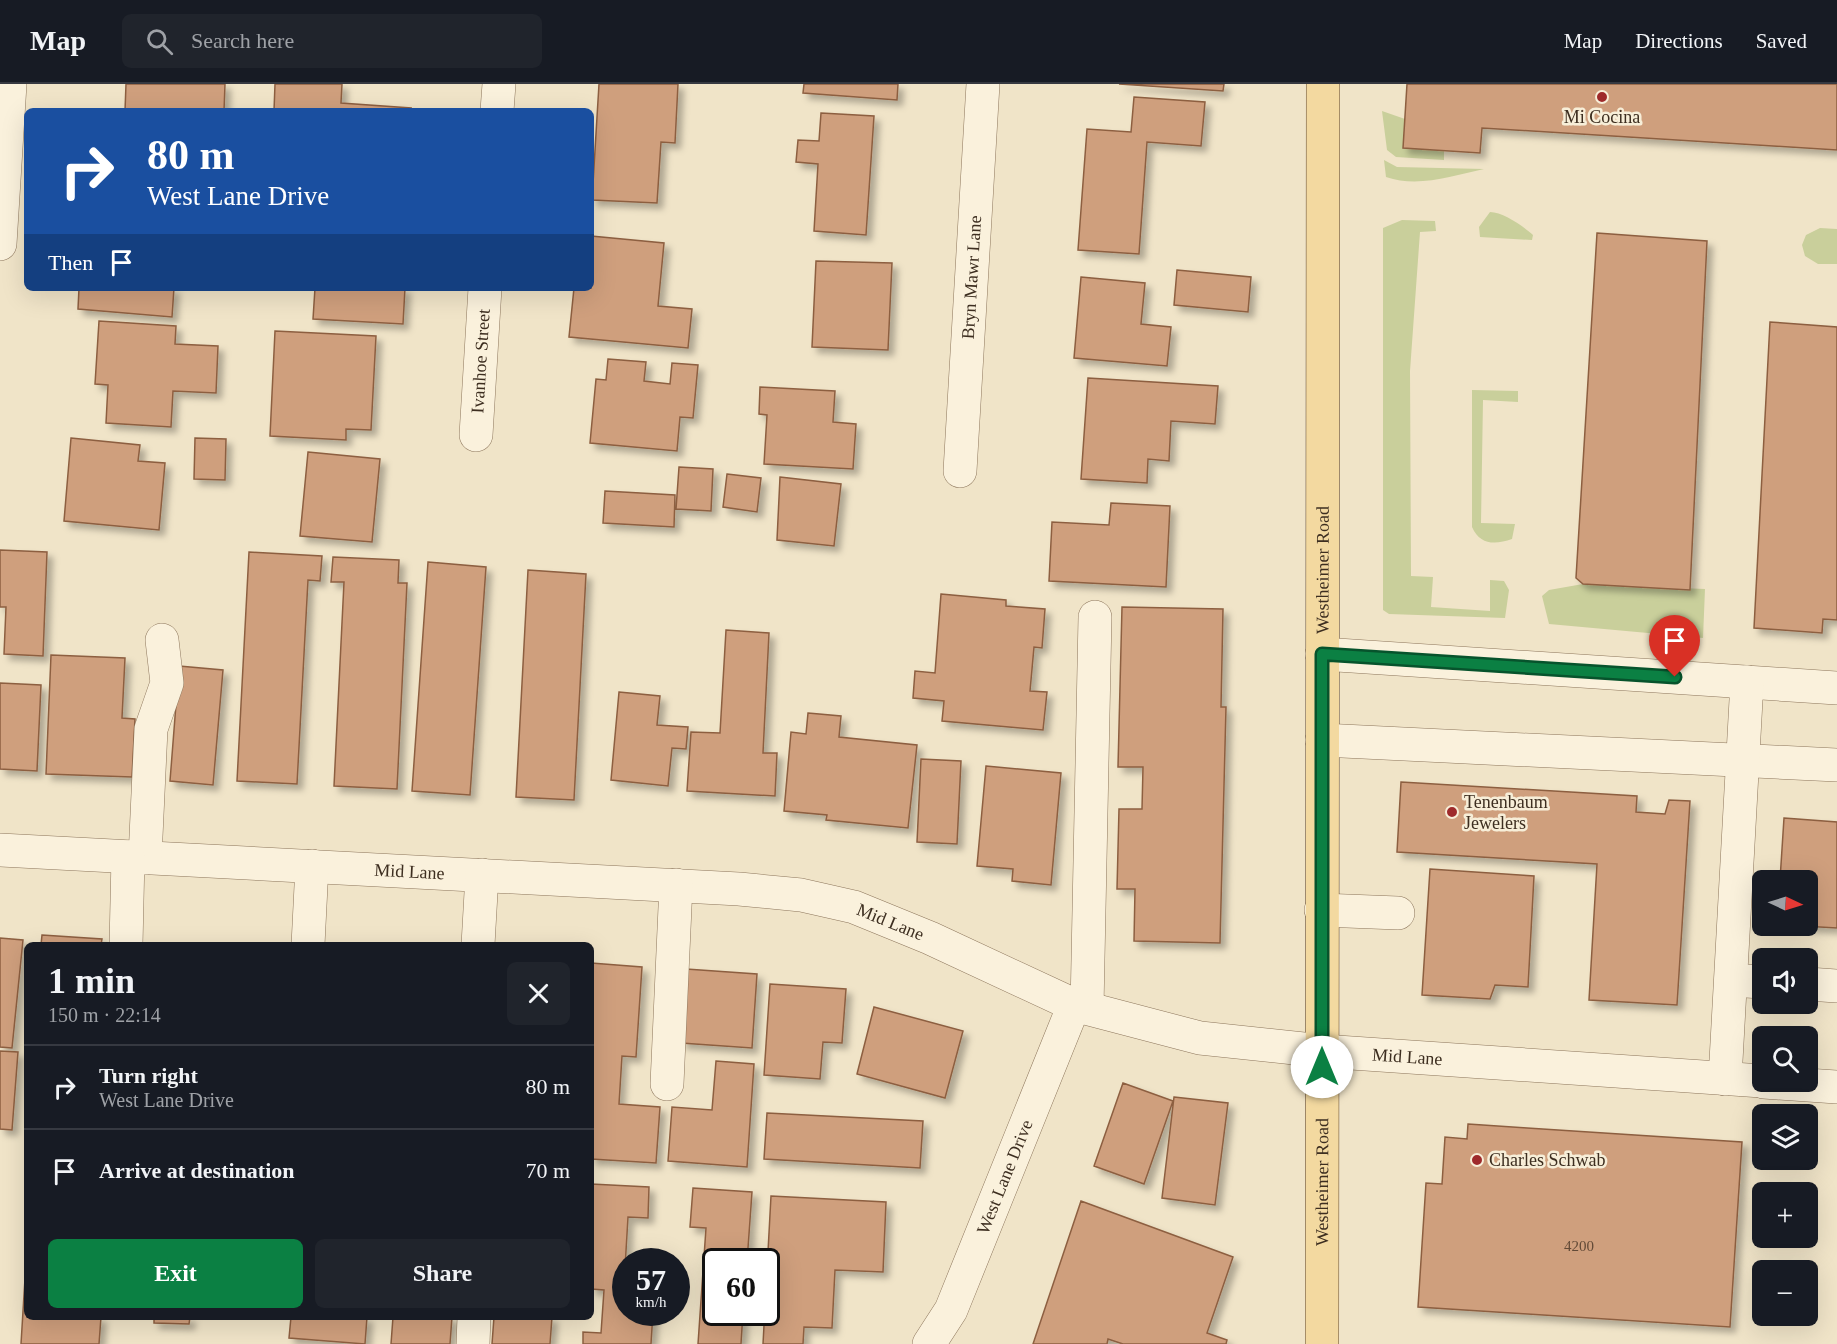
<!DOCTYPE html>
<meta charset="utf-8">
<style>
:root{--surface:#171b24;--page:#20242c;--text:#f1f3f6;--muted:#9ea1a6;--line:#363941;--accent:#0b8043}
body{margin:0;font-family:"Times New Roman",serif;background:var(--page);color:var(--text);height:100vh;display:flex;flex-direction:column;font-size:22px;white-space:nowrap}
*{box-sizing:border-box;margin:0}
p{font-size:20px;color:var(--muted)}
.icon{flex:none;width:33px;height:33px;fill:none;stroke:currentColor;stroke-width:2;stroke-linecap:round;stroke-linejoin:round}
.map{position:relative;flex:1;overflow:hidden}
.drawer{position:absolute;left:24px;top:858px;width:570px;height:378px;display:flex;flex-direction:column;background:var(--surface);border-radius:9px;box-shadow:0 6px 24px #0002}
.drawer>*{flex:none}
.guide{position:absolute;left:24px;top:24px;width:570px;height:183px;border-radius:9px;box-shadow:0 6px 24px #0002;background:#1a4fa0;color:#fff;overflow:hidden}
.needle{width:39px;rotate:94deg}
.controls{position:absolute;left:1752px;top:786px;display:grid;gap:12px}
.controls a{display:grid;place-items:center;width:66px;height:66px;border-radius:9px;background:var(--surface);box-shadow:0 6px 24px #0002;font-size:30px}
.speed{position:absolute;left:612px;top:1164px;display:flex;gap:12px;font-size:30px;font-weight:700;text-align:center}
.speed>*{display:grid;place-content:center;width:78px;height:78px;border-radius:50%;background:var(--surface);box-shadow:0 6px 24px #0002;line-height:1}
.speed small{font-size:15px;font-weight:400}
.speed .limit{border:3px solid #111;border-radius:9px;background:#fff;color:#111}
.pin{position:absolute;display:grid;place-items:center;width:51px;height:51px;color:#fff;margin:-62px -26px;border-radius:50% 50% 50% 0;rotate:-45deg;box-shadow:0 0 6px #0007}
.pin .icon{rotate:45deg}
.me{position:absolute;width:66px;margin:-33px;rotate:0deg;stroke-linejoin:round;filter:drop-shadow(0 0 4px #0008)}
.turn{display:flex;align-items:center;gap:21px;height:126px;padding:0 24px;font-size:27px}
.turn .icon{width:78px;height:78px;stroke-width:2.5}
.turn b{display:block;font-size:42px;line-height:51px}
.then{display:flex;align-items:center;height:57px;padding:0 24px;background:#0003;gap:12px;font-size:22px}
.round{display:grid;place-items:center;flex:none;width:63px;height:63px;border-radius:9px;background:var(--page)}
.head{display:flex;align-items:center;justify-content:space-between;height:102px;padding:0 24px}
h1{font-size:36px;font-weight:800;line-height:45px}
.action{display:flex;gap:12px;margin-top:auto;padding:12px 24px}
.action a{flex:1;height:69px;border-radius:9px;background:var(--accent);color:#fff;font-size:24px;font-weight:800;line-height:69px;text-align:center}
.action a+a{background:var(--page);color:var(--text)}
ul{padding:0;list-style:none}
li{display:flex;align-items:center;gap:18px;height:84px;padding:0 24px;border-top:2px solid var(--line)}
li div{flex:1}
li b{display:block;font-size:22px}
li em{font-style:normal}
header{display:flex;align-items:center;gap:36px;box-sizing:border-box;height:84px;padding:0 30px;background:var(--surface);border-bottom:2px solid var(--line)}
header strong{font-size:28px}
nav{display:flex;gap:33px;margin-inline-start:auto;font-size:21px}
.search{width:420px;height:54px;background:var(--page);display:flex;align-items:center;gap:15px;box-sizing:border-box;padding:0 21px;border-radius:9px;color:var(--muted);font-size:22px}
.map>svg:first-child{display:block}
</style>
<header>
<strong>Map</strong>
<div class="search"><svg class="icon" aria-label="search" viewBox="0 0 24 24"><circle cx="10" cy="10" r="6"/><path d="M15 15l6 6"/></svg>Search here</div>
<nav><a>Map</a><a>Directions</a><a>Saved</a></nav>
</header>
<div class="map">
<svg width="1837" height="1260" viewBox="0 0 1837 1260">
<defs>
<filter id="shadow"><feDropShadow dx="5.5" dy="5.5" stdDeviation="3" flood-color="#0004"/></filter>
</defs>
<rect width="100%" height="100%" fill="#f0e4c8"/>
<path fill="#c9cf9b" d="M1382,27l23,8 39,31v10l-48,-3 -9,-7z
M1384,76l13,7 87,2c-32,7 -66,19 -98,8z
M1490,128c13,0 33,14 43,23l-1,5 -52,-3 -1,-10z
M1402,136l33,1 1,10 -16,1 -10,139 1,205 22,1 -2,30 59,4v-31l14,1 5,9 -4,28 -116,-4 -6,-4v-382z
M1820,144l17,1v35h-19l-13,-8 -3,-11 4,-10z
M1472,306l46,1v11l-35,-2 -2,123 34,1 -3,15c-17,6 -32,6 -40,-12z
M1583,500l122,5 -2,49 -154,-14 -7,-28 7,-6z"/>
<path fill="#cf9f7d" stroke="#8d5f41" stroke-width="1.5" filter="url(#shadow)" d="M126,0h99l-1,27h-99z
M275,0h67l-1,19 70,5 -1,3h-136z
M599,0h79l-3,59 -14,-1 -4,61 -65,-3z
M804,0h94l-1,16 -94,-7z
M1119,0h105l-1,7z
M1407,0h430v66l-355,-22 -2,25 -77,-5z
M1134,13l71,5 -4,44 -54,-4 -8,112 -61,-4 9,-121 44,3z
M821,29l53,3 -8,119 -52,-4 4,-67 -22,-2 2,-22 21,1z
M1597,149l110,8 -17,349 -107,-6 -7,-6z
M591,152l73,7 -6,63 34,3 -4,39 -119,-11 5,-49h17z
M816,177l76,2 -4,87 -76,-3z
M1177,186l74,7 -3,35 -74,-7z
M1081,193l64,6 -4,41 30,3 -4,39 -93,-8z
M79,204h95l-2,29 -94,-8z
M315,204h90l-2,36 -90,-5z
M99,237l77,5 -1,18 43,2 -2,47 -43,-2 -2,36 -65,-4 2,-38 -13,-1z
M1770,238l67,5v293l-14,-1 -1,14 -68,-5z
M275,247l101,5 -5,94 -25,-1v11l-76,-4z
M608,275l38,3 -2,19 26,3 2,-21 26,2 -5,53 -13,-1 -3,34 -87,-8 6,-64 10,1z
M1088,294l130,8 -3,38 -44,-3 -2,40 -21,-2 -1,24 -66,-4z
M760,303l75,4 -2,31 23,2 -3,45 -89,-5 3,-49 -8,-1z
M71,354l69,7 -2,16 27,2 -6,67 -95,-9z
M195,354l31,1 -1,41 -31,-1z
M308,368l72,7 -8,83 -72,-6z
M679,383l34,2 -2,42 -35,-2z
M727,390l34,4 -4,34 -34,-5z
M780,393l61,7 -7,62 -57,-6z
M605,407l70,4 -1,32 -71,-4z
M1111,419l59,3 -4,81 -117,-6 3,-59 57,3z
M0,466l47,2 -4,104 -39,-2 2,-47h-6z
M249,468l73,4 -2,25 -12,-1 -11,204 -60,-3z
M333,473l66,3 -1,23h9l-10,206 -63,-3 10,-204h-13z
M428,478l58,5 -16,228 -58,-4z
M528,486l58,4 -12,226 -58,-3z
M941,510l65,6v6l39,3 -3,39 -8,-1 -4,44 17,1 -4,38 -101,-9 2,-20 -31,-3 2,-27 20,2z
M1122,523l101,2 -2,98h5l-6,236 -86,-2 1,-52h-18l2,-80h23l1,-42h-25z
M726,546l43,3 -6,120h14l-2,43 -88,-5 4,-59 29,1z
M51,571l74,3 -3,60 13,1 -3,58 -86,-3z
M179,582l44,4 -10,115 -43,-4z
M0,599l41,2 -4,86 -37,-2z
M619,608l41,4 -3,29 31,2 -2,22 -14,-1 -4,38 -57,-6z
M808,629l33,3 -2,21 78,8 -9,83 -82,-8 1,-5 -43,-4 7,-79 15,2z
M921,675l40,2 -4,83 -40,-2z
M986,682l75,7 -10,112 -39,-4 1,-12 -36,-3z
M1401,698l236,14 -1,16 29,2 4,-14 21,1 -13,204 -88,-5 8,-136 -200,-12z
M1784,734l53,4v106l-35,-2h6v-46h-28z
M1430,785l104,7 -6,111 -33,-2 -5,14 -68,-4z
M42,851l60,4 -1,6h-60z
M0,854l23,2 -11,108 -12,-1z
M591,879l51,4 -6,90 -14,-1 -3,48 41,3 -4,56 -65,-4z
M686,885l71,5 -5,74 -71,-5z
M770,900l76,5 -4,54 -19,-1 -3,37 -56,-4z
M874,923l89,24 -18,67 -88,-24z
M0,967l18,1 -6,78 -12,-1z
M716,977l38,3 -7,103 -79,-6 4,-54 40,3z
M1123,999l50,18 -29,83 -50,-18z
M1174,1013l54,6 -13,102 -53,-7z
M767,1029l156,8 -3,47 -156,-9z
M1468,1040l274,18 -12,185 -312,-20 8,-124 16,1 3,-47 22,2z
M591,1100l58,3 -1,31 -20,-1 -4,68 2,27h27l-2,32h-68v-12l18,1 3,-43 -13,-1z
M693,1104l59,4 -5,70h-31v50h27l-2,32h-43l8,-116 -16,-1z
M771,1112l115,6 -3,70 -48,-2 -3,58 -28,-1 -1,17h-40z
M1081,1117l152,56 -26,76 20,7 -1,4h-103l-15,-5 -1,5h-74z
M27,1162v71h74l-2,27h-78z
M154,1233h36l-1,7 -35,-1z
M291,1233h76l-2,27 -76,-6z
M393,1233h59l-2,27h-59z
M494,1233h58l-2,27h-58z"/>
<g fill="none" stroke-linecap="round" stroke-linejoin="round">
<g stroke="#8d765c" stroke-width="34">
<g id="minor">
<path d="M497,27l2,-27"/>
<path d="M0,160l10,-160"/>
<path id="s1" d="M476,351l9,-147"/>
<path id="s2" d="M960,387l23,-387"/>
<path d="M1322,570l515,34"/>
<path d="M1322,656l515,25"/>
<path id="s3" d="M0,766l739,39 62,6 53,12 76,31 144,67 126,33 122,13 440,30"/>
<path d="M145,774l6,-129 16,-46 -5,-43"/>
<path d="M1321,826l77,3"/>
<path d="M126,861l2,-88"/>
<path d="M308,861l4,-79"/>
<path d="M478,861l4,-70"/>
<path d="M1731,896l31,2"/>
<path d="M1808,900l29,2"/>
<path d="M1087,924l8,-391"/>
<path d="M1725,995l22,-397"/>
<path d="M1764,998l73,5"/>
<path d="M667,1000l9,-199"/>
<path d="M473,1260l1,-27"/>
<path id="s4" d="M929,1260l22,-34 123,-305"/>
</g>
</g>
<g stroke="#5b4430" stroke-width="34">
<g id="major">
<path id="s5" d="M1322,1260l1,-1260"/>
</g>
</g>
<use href="#minor" stroke="#faf1dc" stroke-width="33"/>
<use href="#major" stroke="#f3d9a0" stroke-width="33"/>
</g>
<g fill="none" stroke-linecap="round" stroke-linejoin="round">
<g stroke="#07532c" stroke-width="15">
<path id="route" d="M1322,983v-413l353,23"/>
</g>
<use href="#route" stroke="#0b8043" stroke-width="10"/>
</g>
<g fill="#9e2a2b" stroke="#f7eed8" stroke-width="2">
<circle cx="1602" cy="13" r="6"/>
<circle cx="1452" cy="728" r="6"/>
<circle cx="1477" cy="1076" r="6"/>
</g>
<g text-anchor="middle" stroke-width="5" stroke-linejoin="round" paint-order="stroke">
<g font-size="15" fill="#624a37">
<text x="1579" y="1167">4200</text>
</g>
<g font-size="18" fill="#3d2e20" stroke="#f7eed8" text-anchor="start">
<text x="1602" y="39" text-anchor="middle">Mi Cocina</text>
<text x="1464" y="724">Tenenbaum<tspan x="1464" dy="21">Jewelers</tspan></text>
<text x="1489" y="1082">Charles Schwab</text>
</g>
<g font-size="18" fill="#3d2e20" stroke="#f7eed8">
<text dy="6" stroke="none"><textPath href="#s2" startOffset="194">Bryn Mawr Lane</textPath></text>
<text dy="6" stroke="none"><textPath href="#s1" startOffset="74">Ivanhoe Street</textPath></text>
<text dy="6" stroke="none"><textPath href="#s5" startOffset="774">Westheimer Road</textPath></text>
<text dy="6" stroke="none"><textPath href="#s3" startOffset="410">Mid Lane</textPath></text>
<text dy="6" stroke="none"><textPath href="#s3" startOffset="896">Mid Lane</textPath></text>
<text dy="6" stroke="none"><textPath href="#s3" startOffset="1436">Mid Lane</textPath></text>
<text dy="6" stroke="none"><textPath href="#s4" startOffset="184">West Lane Drive</textPath></text>
<text dy="6" stroke="none"><textPath href="#s5" startOffset="162">Westheimer Road</textPath></text>
</g>
</g>
</svg>
<div class="controls">
<a><svg class="needle" viewBox="-14 -14 28 28"><path d="M0-13l5 13h-10z" fill="#e53935"/><path d="M0 13l5-13h-10z" fill="#9ea1a6"/></svg></a>
<a><svg class="icon" aria-label="sound" viewBox="0 0 24 24"><path d="M4 9h4l5-4v14l-5-4H4zM17 9q2 3 0 6"/></svg></a>
<a><svg class="icon" aria-label="search" viewBox="0 0 24 24"><circle cx="10" cy="10" r="6"/><path d="M15 15l6 6"/></svg></a>
<a><svg class="icon" aria-label="layers" viewBox="0 0 24 24"><path d="M12 4l9 5-9 5-9-5zM3 14l9 5 9-5"/></svg></a>
<a>+</a>
<a>−</a>
</div>
<div class="speed"><div>57<small>km/h</small></div><div class="limit">60</div></div>
<div class="pin" style="left:1675px;top:593px;background:#d93025"><svg class="icon" aria-label="arrive" viewBox="0 0 24 24"><path d="M6 21V4h12l-3 4 3 4H6"/></svg></div>
<svg class="me" style="left:1322px;top:983px" viewBox="-20 -20 40 40"><circle r="19" fill="#fff"/><path d="M0-13L10 11 0 6-10 11z" fill="#0b8043"/></svg>
<div class="guide">
<div class="turn"><svg class="icon" aria-label="right" viewBox="0 0 24 24"><path d="M7 20v-9h11M14 6l5 5-5 5"/></svg><div><b>80 m</b>West Lane Drive</div></div>
<div class="then">Then<svg class="icon" aria-label="arrive" viewBox="0 0 24 24"><path d="M6 21V4h12l-3 4 3 4H6"/></svg></div>
</div>
<section class="drawer">
<div class="head"><div><h1>1 min</h1><p>150 m · 22:14</p></div><a class="round"><svg class="icon" aria-label="close" viewBox="0 0 24 24"><path d="M6 6l12 12M18 6L6 18"/></svg></a></div>
<ul>
<li><svg class="icon" aria-label="right" viewBox="0 0 24 24"><path d="M7 20v-9h11M14 6l5 5-5 5"/></svg><div><b>Turn right</b><p>West Lane Drive</p></div><em>80 m</em></li>
<li><svg class="icon" aria-label="arrive" viewBox="0 0 24 24"><path d="M6 21V4h12l-3 4 3 4H6"/></svg><div><b>Arrive at destination</b></div><em>70 m</em></li>
</ul>
<div class="action"><a>Exit</a><a>Share</a></div>
</section>
</div>
